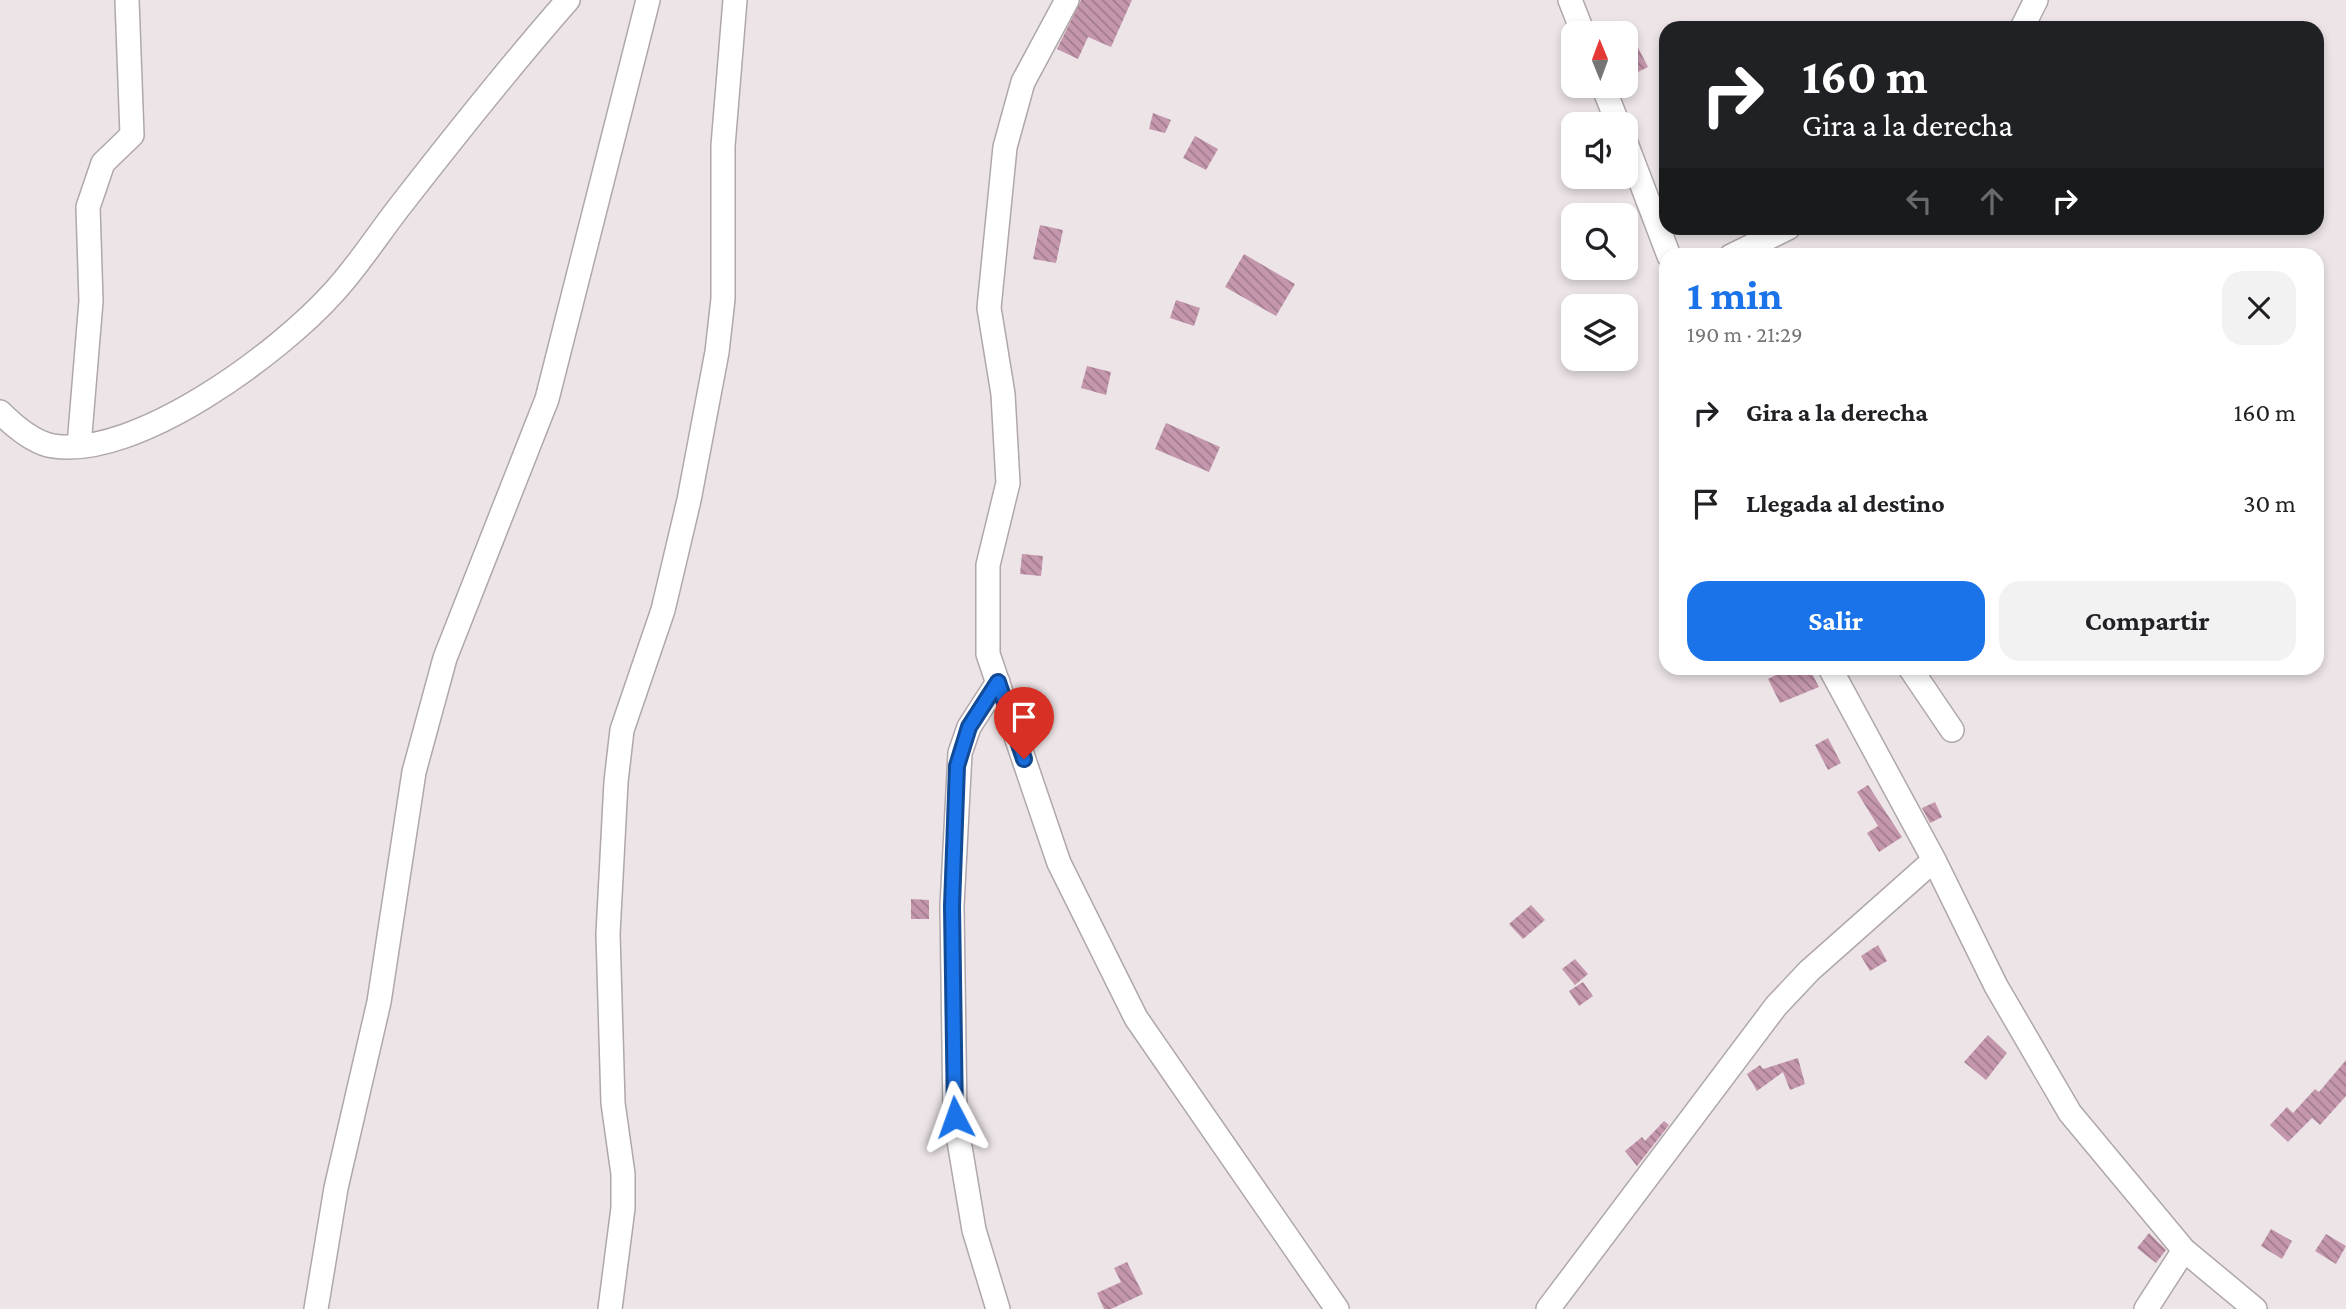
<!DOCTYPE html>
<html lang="es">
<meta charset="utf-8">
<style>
:root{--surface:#fff;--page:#f2f2f2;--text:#202124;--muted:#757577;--accent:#1a73e8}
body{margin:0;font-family:"Crimson Pro",serif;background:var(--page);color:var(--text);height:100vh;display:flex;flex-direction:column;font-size:26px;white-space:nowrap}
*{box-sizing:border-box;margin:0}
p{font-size:23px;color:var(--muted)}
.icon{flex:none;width:38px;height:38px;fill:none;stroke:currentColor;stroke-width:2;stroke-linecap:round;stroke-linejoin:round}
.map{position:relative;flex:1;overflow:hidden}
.details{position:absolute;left:1659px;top:248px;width:665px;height:427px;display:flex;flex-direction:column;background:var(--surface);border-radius:21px;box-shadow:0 4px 10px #0003}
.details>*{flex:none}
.hud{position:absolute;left:1659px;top:21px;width:665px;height:214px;border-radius:21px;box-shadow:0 4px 10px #0003;background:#202124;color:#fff;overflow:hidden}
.needle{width:46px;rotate:359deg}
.buttons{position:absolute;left:1561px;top:21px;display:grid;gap:14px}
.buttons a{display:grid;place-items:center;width:77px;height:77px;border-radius:14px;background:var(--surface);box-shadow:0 4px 10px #0003;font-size:35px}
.pin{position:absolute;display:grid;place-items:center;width:60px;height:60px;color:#fff;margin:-72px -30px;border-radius:50% 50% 50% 0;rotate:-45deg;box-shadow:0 0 7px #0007}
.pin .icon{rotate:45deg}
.me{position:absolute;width:77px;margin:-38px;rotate:356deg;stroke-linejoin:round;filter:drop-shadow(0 0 5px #0008)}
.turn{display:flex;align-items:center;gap:24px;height:147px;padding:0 28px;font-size:32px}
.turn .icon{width:91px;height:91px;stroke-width:2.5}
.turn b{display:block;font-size:49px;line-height:60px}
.lanes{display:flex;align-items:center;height:66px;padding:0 28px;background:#0003;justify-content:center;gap:35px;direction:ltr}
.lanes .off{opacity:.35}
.round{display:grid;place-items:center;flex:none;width:74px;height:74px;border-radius:21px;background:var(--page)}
.head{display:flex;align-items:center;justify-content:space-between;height:119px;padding:0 28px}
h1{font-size:42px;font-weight:700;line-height:52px;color:var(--accent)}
.cta{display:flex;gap:14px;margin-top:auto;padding:14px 28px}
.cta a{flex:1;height:80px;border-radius:21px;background:var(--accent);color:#fff;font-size:28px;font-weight:700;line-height:80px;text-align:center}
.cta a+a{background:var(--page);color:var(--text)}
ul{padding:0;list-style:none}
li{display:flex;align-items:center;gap:21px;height:91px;padding:0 28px}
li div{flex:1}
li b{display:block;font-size:26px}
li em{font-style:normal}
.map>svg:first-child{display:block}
</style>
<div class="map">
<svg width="2346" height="1309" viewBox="0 0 2346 1309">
<defs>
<pattern id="building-back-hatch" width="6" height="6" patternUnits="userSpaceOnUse" patternTransform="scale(1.75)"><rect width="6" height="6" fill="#c597ad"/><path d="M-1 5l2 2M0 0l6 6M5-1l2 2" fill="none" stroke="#a07b8d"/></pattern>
</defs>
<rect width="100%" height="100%" fill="#ece4e7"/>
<path fill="url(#building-back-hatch)" d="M1081,0h51l-21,47 -23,-10 -10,22 -21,-10z
M1626,24l22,43 -22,11z
M1153,113l18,7 -6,13 -16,-4z
M1195,136l23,13 -12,21 -23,-12z
M1040,225l23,5 -7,33 -23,-4z
M1244,254l51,30 -19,32 -51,-29z
M1176,300l24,8 -6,18 -24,-8z
M1087,366l24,6 -5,23 -25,-7z
M1166,423l54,24 -11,25 -54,-23z
M1022,554l21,2 -2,20 -21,-2z
M1789,668h20l10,19 -39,16 -12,-24z
M1828,738l13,25 -13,7 -13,-25z
M1868,785l34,52 -23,15 -12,-19 11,-7 -21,-34z
M1935,802l7,15 -12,6 -8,-15z
M911,899l18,1v19h-18z
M1531,905l14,15 -22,19 -14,-15z
M1878,945l9,16 -17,10 -9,-15z
M1575,959l13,15 -13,11 -13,-16z
M1583,982l10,14 -14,10 -10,-15z
M1988,1035l19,18 -21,27 -22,-18z
M1798,1058l7,26 -15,6 -7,-18 -26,19 -10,-17 13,-9 3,4z
M2346,1060v36l-26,29 -8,-7 -24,24 -18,-17 17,-18 6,6 22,-24 4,3z
M1664,1121l5,4 -32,41 -12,-15 17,-14 3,4z
M2271,1229l21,12 -10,18 -21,-13z
M2149,1233l17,17 -10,13 -19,-15z
M2326,1234l20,12 -10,18 -21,-13z
M1127,1262l16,32 -32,15h-7l-7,-16 24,-11 -7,-14z"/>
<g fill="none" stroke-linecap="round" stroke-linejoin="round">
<g stroke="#afa7ab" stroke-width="26">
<path id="minor" d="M1067,0l-44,82 -18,65 -16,161 14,86 5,89 -20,82v89l71,209 77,155 201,291
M1570,0l13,33
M2022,28l14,-28
M1603,86l15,38
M1626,143l43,113
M1731,256l57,-28
M0,412c13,13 34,31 53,34 84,13 226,-93 280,-153 26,-28 47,-62 71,-92 53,-68 107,-136 164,-201
M79,446l12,-145 -3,-94 15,-44 29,-28 -5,-135
M1830,668l104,192 62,126 74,127 114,137 71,59
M1910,668l42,62
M998,682l-29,45 -9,26 -8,153 3,211 19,113 24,79
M316,1309l20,-121 43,-186 35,-230 31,-114 102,-259 101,-399
M610,1309l13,-101v-34l-10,-71 -5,-169 8,-152 6,-52 41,-120 26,-110 28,-148 6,-53v-153l12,-146
M1548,1309l228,-303 33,-35 125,-111
M2146,1309l38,-59"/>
</g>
<use href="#minor" stroke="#fff" stroke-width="23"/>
</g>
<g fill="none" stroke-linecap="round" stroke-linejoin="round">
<g stroke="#114b97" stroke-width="18">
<path id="route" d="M955,1117l-3,-211 5,-140 12,-39 29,-45 26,77"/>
</g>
<use href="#route" stroke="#1a73e8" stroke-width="12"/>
</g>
</svg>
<div class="buttons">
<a><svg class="needle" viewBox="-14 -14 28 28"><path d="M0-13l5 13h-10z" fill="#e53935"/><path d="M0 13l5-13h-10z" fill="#757577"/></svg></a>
<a><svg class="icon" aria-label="sound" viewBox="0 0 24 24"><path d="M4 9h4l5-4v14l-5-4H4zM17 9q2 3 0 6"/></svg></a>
<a><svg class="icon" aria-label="search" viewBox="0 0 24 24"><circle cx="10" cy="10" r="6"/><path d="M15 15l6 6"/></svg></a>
<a><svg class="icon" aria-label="layers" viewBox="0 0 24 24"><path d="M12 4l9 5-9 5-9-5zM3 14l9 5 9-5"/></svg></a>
</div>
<div class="pin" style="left:1024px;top:759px;background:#d93025"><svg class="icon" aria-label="arrive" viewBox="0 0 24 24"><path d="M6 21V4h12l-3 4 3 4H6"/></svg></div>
<svg class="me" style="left:955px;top:1117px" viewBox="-20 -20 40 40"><path d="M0-17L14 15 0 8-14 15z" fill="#1a73e8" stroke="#fff" stroke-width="4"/></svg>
<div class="hud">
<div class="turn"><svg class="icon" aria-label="right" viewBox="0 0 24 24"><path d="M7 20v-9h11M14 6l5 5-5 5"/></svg><div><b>160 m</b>Gira a la derecha</div></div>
<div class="lanes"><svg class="icon off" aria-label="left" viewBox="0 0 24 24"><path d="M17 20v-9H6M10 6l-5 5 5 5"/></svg><svg class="icon off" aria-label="ahead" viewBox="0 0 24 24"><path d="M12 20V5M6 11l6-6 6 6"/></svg><svg class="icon" aria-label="right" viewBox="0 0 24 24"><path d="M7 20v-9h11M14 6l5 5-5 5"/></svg></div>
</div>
<section class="details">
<div class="head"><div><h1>1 min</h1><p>190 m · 21:29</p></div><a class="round"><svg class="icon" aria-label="close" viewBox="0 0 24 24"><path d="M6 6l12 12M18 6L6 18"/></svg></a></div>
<ul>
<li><svg class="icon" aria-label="right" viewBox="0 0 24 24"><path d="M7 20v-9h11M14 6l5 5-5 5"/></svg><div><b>Gira a la derecha</b></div><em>160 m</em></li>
<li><svg class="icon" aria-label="arrive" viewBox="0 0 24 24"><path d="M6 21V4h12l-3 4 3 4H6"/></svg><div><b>Llegada al destino</b></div><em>30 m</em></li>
</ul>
<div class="cta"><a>Salir</a><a>Compartir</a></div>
</section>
</div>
